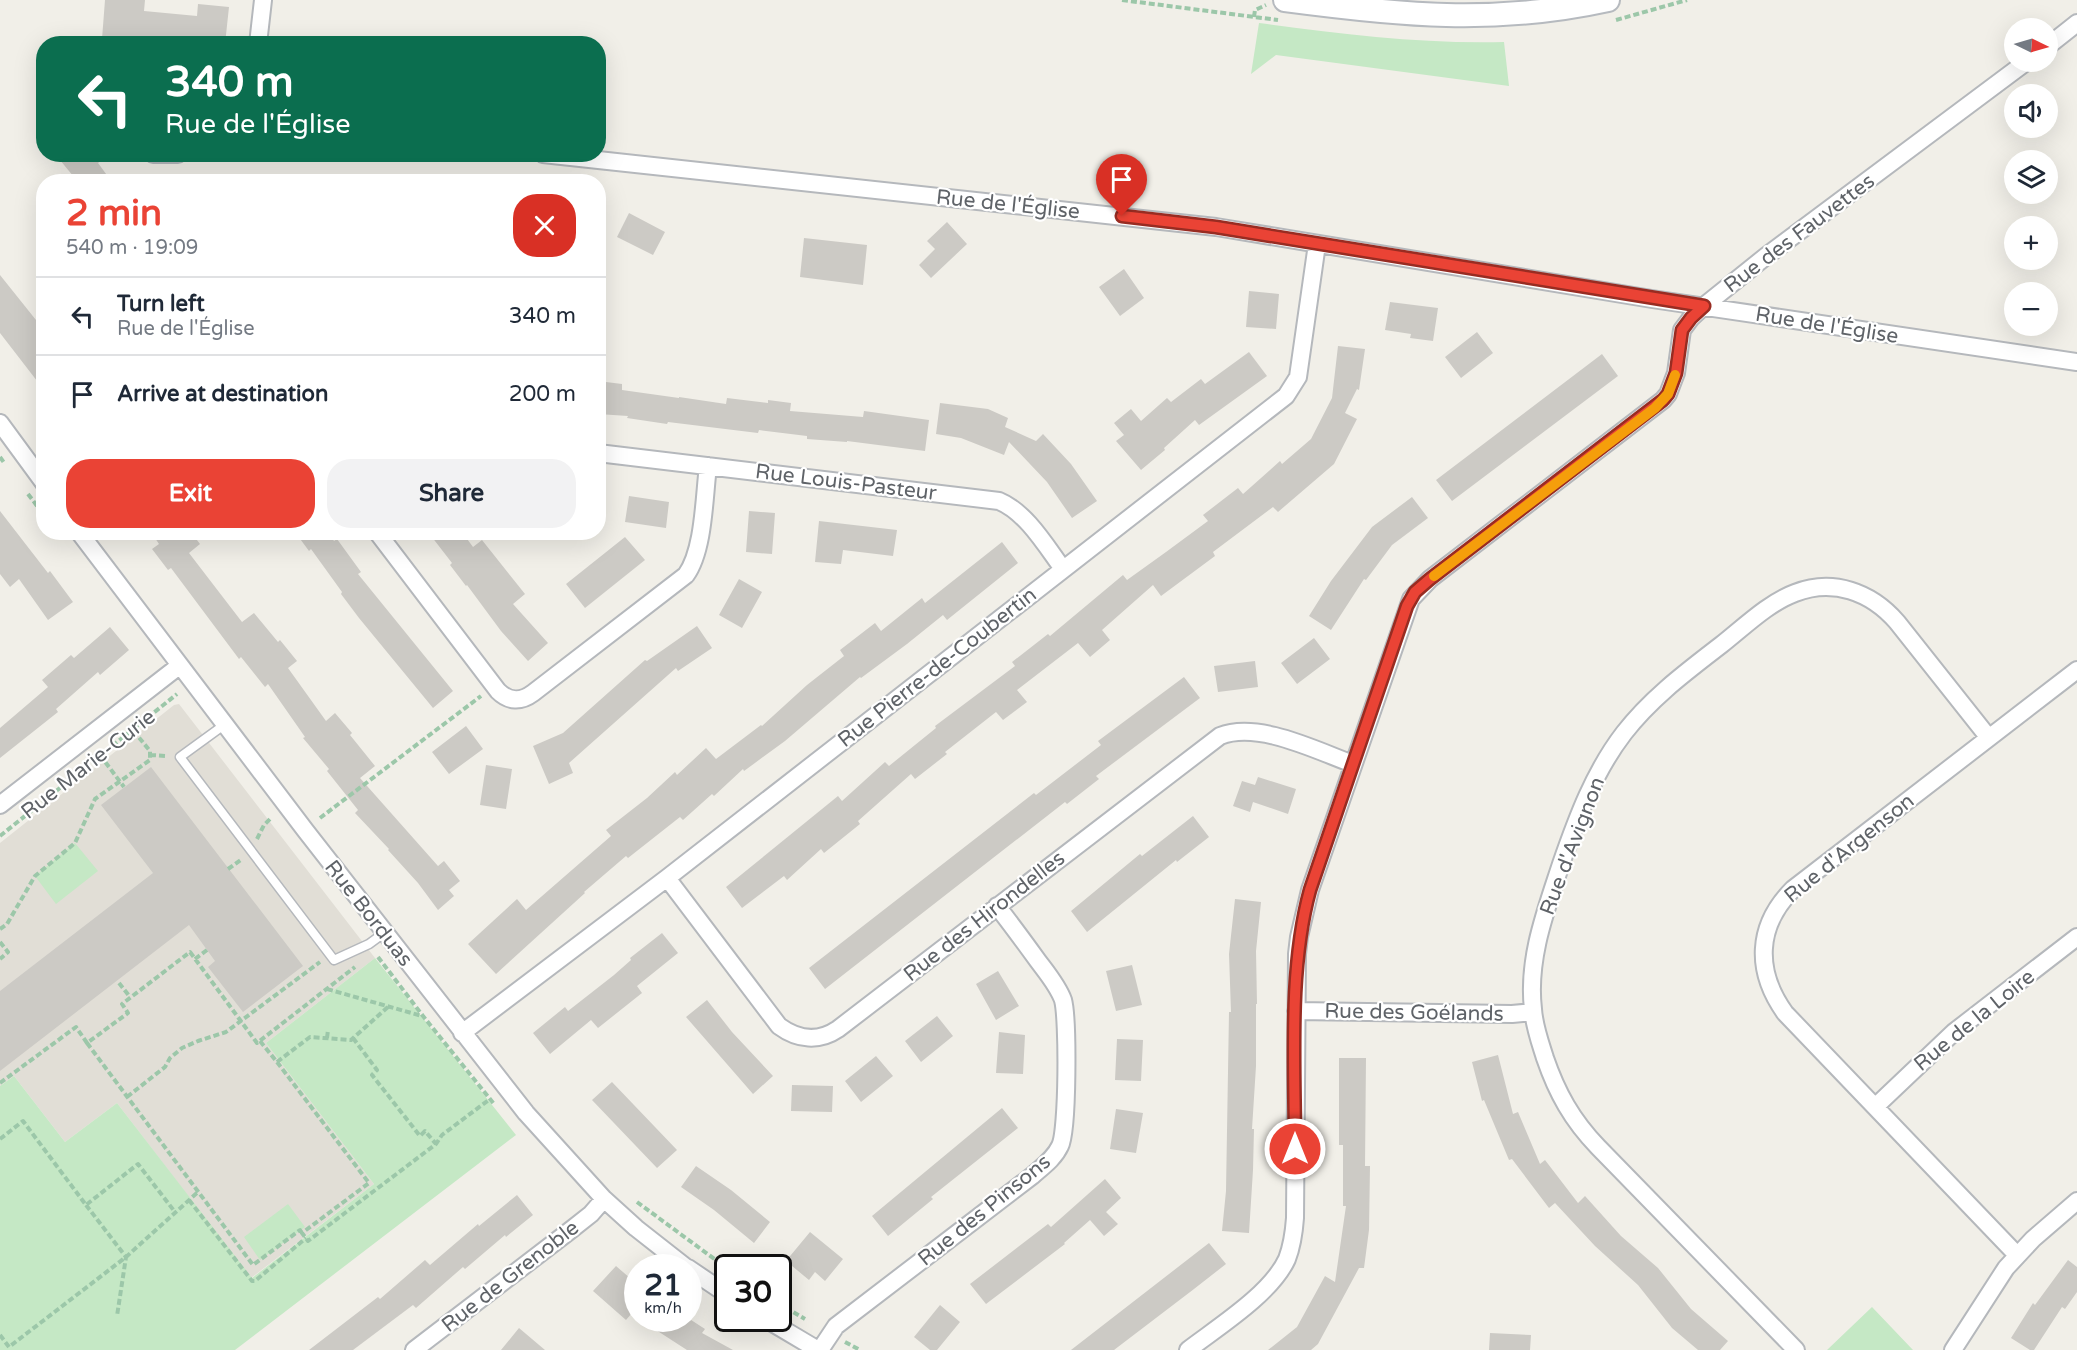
<!DOCTYPE html>
<meta charset="utf-8">
<style>
:root{--surface:#fff;--page:#f2f2f3;--text:#1f2937;--muted:#747a83;--line:#e0e1e3;--accent:#ea4335}
body{margin:0;font-family:"Varela Round",sans-serif;background:var(--page);color:var(--text);height:100vh;display:flex;flex-direction:column;font-size:22px;white-space:nowrap}
*{box-sizing:border-box;margin:0}
p{font-size:20px;color:var(--muted)}
.icon{flex:none;width:33px;height:33px;fill:none;stroke:currentColor;stroke-width:2;stroke-linecap:round;stroke-linejoin:round}
.map{position:relative;flex:1;overflow:hidden}
.side{position:absolute;left:36px;top:174px;width:570px;height:366px;display:flex;flex-direction:column;background:var(--surface);border-radius:24px;box-shadow:0 6px 24px #0002}
.side>*{flex:none}
.banner{position:absolute;left:36px;top:36px;width:570px;height:126px;border-radius:24px;box-shadow:0 6px 24px #0002;background:#0b6e4f;color:#fff;overflow:hidden}
.needle{width:39px;rotate:95deg}
.buttons{position:absolute;left:2004px;top:18px;display:grid;gap:12px}
.buttons a{display:grid;place-items:center;width:54px;height:54px;border-radius:50%;background:var(--surface);box-shadow:0 6px 24px #0002;font-size:30px}
.speed{position:absolute;left:624px;top:1254px;display:flex;gap:12px;font-size:30px;font-weight:700;text-align:center}
.speed>*{display:grid;place-content:center;width:78px;height:78px;border-radius:50%;background:var(--surface);box-shadow:0 6px 24px #0002;line-height:1}
.speed small{font-size:15px;font-weight:400}
.speed .limit{border:3px solid #111;border-radius:9px;background:#fff;color:#111}
.pin{position:absolute;display:grid;place-items:center;width:51px;height:51px;color:#fff;margin:-62px -26px;border-radius:50% 50% 50% 0;rotate:-45deg;box-shadow:0 0 6px #0007}
.pin .icon{rotate:45deg}
.me{position:absolute;width:66px;margin:-33px;rotate:0deg;stroke-linejoin:round;filter:drop-shadow(0 0 4px #0008)}
.turn{display:flex;align-items:center;gap:21px;height:126px;padding:0 30px;font-size:27px}
.turn .icon{width:78px;height:78px;stroke-width:2.5}
.turn b{display:block;font-size:42px;line-height:51px}
.round{display:grid;place-items:center;flex:none;width:63px;height:63px;border-radius:24px;background:var(--page)}
.overview{display:flex;align-items:center;justify-content:space-between;height:102px;padding:0 30px}
h1{font-size:36px;font-weight:700;line-height:45px;color:var(--accent)}
.cta{display:flex;gap:12px;margin-top:auto;padding:12px 30px}
.cta a{flex:1;height:69px;border-radius:24px;background:var(--accent);color:#fff;font-size:24px;font-weight:700;line-height:69px;text-align:center}
.cta a+a{background:var(--page);color:var(--text)}
ul{padding:0;list-style:none}
li{display:flex;align-items:center;gap:18px;height:78px;padding:0 30px;border-top:2px solid var(--line)}
li div{flex:1}
li b{display:block;font-size:22px}
li em{font-style:normal}
.map>svg:first-child{display:block}
</style>
<div class="map">
<svg width="2077" height="1350" viewBox="0 0 2077 1350">
<rect width="100%" height="100%" fill="#f1efe8"/>
<path fill="#e1ded6" d="M179,704l196,254 -109,85 108,141 -123,94 -134,-175 -52,39 -51,-66 -14,10v-243l174,-138z"/>
<path fill="#c5e8c5" d="M1259,23c82,11 162,21 245,19l5,44 -233,-31 -25,19z
M75,843l23,28 -42,33 -21,-28z
M375,958l141,177 -281,215h-235v-264l14,-10 51,66 52,-39 135,175 122,-94 -108,-141z
M288,1204l17,23 -45,33 -16,-23z
M1872,1307l41,43h-86z"/>
<path fill="#cccac5" d="M105,0h40l-1,11 53,5 1,-12 31,3 -4,37h-76l-47,-5z
M55,154h53l-10,9 14,19h-34z
M629,213l36,19 -12,23 -36,-18z
M947,222l20,22 -36,34 -12,-13 16,-16 -8,-8z
M804,238l63,7 -4,40 -63,-8z
M1124,269l20,29 -24,18 -21,-29z
M0,275l44,55v60l-44,-57z
M1249,291l30,3 -3,35 -30,-2z
M1390,302l48,6 -5,33 -23,-3 1,-4 -26,-4z
M1477,332l16,21 -32,25 -16,-21z
M1338,346l27,3 -6,41 -2,-1 -12,24 12,6 -23,45 -56,48 -5,-5 -60,45 2,4 -54,40 -8,-11 -51,45 8,10 -20,17 -12,-14 -61,47 10,12 -24,18 -7,-8 -51,40 2,2 -32,25 -4,-5 -53,47 2,3 -36,29 -3,-4 -34,31 -3,-4 -42,32 -16,-21 112,-91 4,5 43,-39 4,4 47,-38 -1,-2 80,-60 -3,-4 36,-28 2,2 73,-61 4,5 39,-28 42,-31 -5,-6 35,-27 5,6 37,-33 2,3 29,-25 21,-41z
M1249,352l18,24 -68,49 -4,-5 -31,28 1,2 -24,20 -25,-29 8,-6 -10,-12 17,-14 10,12 26,-23 4,4 30,-23 4,5z
M1602,354l16,22 -166,125 -16,-21z
M598,381l24,3v6l57,8v-1l47,7 1,-6 41,5v-3l23,3 -1,8 73,6 1,-6 65,9 -4,31 -78,-10v1l-40,-3v-3l-48,-6 -1,3 -90,-11 -1,2 -40,-6 1,-2 -30,-2z
M940,403l48,6 20,9 -3,9 31,14 7,-7 28,30 26,37 -25,17 -25,-36 -38,-40 -5,13 -43,-17 -25,-4z
M629,496l40,6 -3,26 -41,-6z
M1412,497l16,21 -36,27 -26,35 -2,-1 -33,51 -22,-14 22,-35 41,-54z
M0,511l48,62 2,-2 23,31 -25,18 -29,-41 -9,8 -10,-13z
M749,511l26,2 -3,41 -26,-2z
M819,521l78,9 -4,26 -50,-6 -2,14 -26,-2z
M151,532h40l9,12 -11,9 53,69 12,-9 24,29 2,-2 17,21 -9,7 38,53 9,-8 17,20 -2,2 25,31 -15,12 78,88 6,-5 16,20 -11,9 5,6 -16,14 -20,-27 -30,-33 1,-1 -34,-36 3,-3 -31,-39 2,-2 -26,-31 2,-1 -37,-53 -3,3 -24,-30 -2,2 -68,-91 -3,2 -16,-21 7,-5z
M295,532h39l-4,3 4,6 3,-2 24,33 -3,2 95,117 -20,17 -74,-90 -18,-24 1,-2 -31,-43 -2,2z
M428,532h34l11,15 9,-7 43,54 -12,10 35,39 -20,18 -27,-30 -34,-46 -1,1 -16,-21 2,-2z
M625,537l20,23 -60,48 -19,-24z
M1002,542l16,21 -71,57 -4,-5 -36,29 -46,34 -1,-1 -75,64 -41,30 -1,-2 -29,27 -2,-2 -29,26 -3,-3 -52,41 -2,-2 -42,36 1,1 -89,81 -28,-30 49,-45 9,11 85,-74 -5,-6 41,-32 28,-26 2,3 29,-27 10,11 45,-34 1,1 45,-41 37,-29 -4,-6 35,-27 6,8 41,-33 3,5z
M739,579l23,13 -20,36 -23,-13z
M697,626l15,22 -34,23 -2,-3 -107,95 4,10 -24,11 -16,-38 30,-13 82,-73 2,1z
M110,627l19,23 -29,25 -2,-3 -42,37 2,3 -58,46v-30l48,-41 -6,-7 29,-25 3,3z
M1314,638l16,21 -33,25 -16,-21z
M1255,661l3,26 -40,5 -4,-26z
M1184,677l16,21 -104,78 3,3 -32,25 -2,-2 -240,187 -16,-21 225,-175 2,2 65,-50 -3,-4z
M466,726l17,23 -34,25 -17,-22z
M486,765l26,4 -6,40 -26,-4z
M151,767l152,199 -60,46 -35,-45 7,-6 -26,-36 -189,146v-80l153,-118 -52,-68z
M1258,777l38,12 -8,25 -35,-12 -3,10 -17,-6 9,-25 13,4z
M1193,816l16,21 -32,25 -1,-2 -89,72 -16,-21 69,-57 2,2z
M1235,899l26,3 -5,49 1,53h-1v62l-4,63h2l-1,41 -4,63 -27,-2 4,-40 3,-179h2l-2,-58z
M662,933l16,20 -41,33 5,7 -44,35 -7,-8 -41,34 -17,-21 32,-26 3,4 46,-36 17,-15 -1,-2z
M1132,965l10,40 -26,6 -10,-40z
M998,971l21,35 -23,14 -20,-36z
M707,1000l25,32 41,44 -20,18 -67,-77z
M937,1016l16,20 -32,26 -16,-21z
M999,1032l26,3 -2,39 -27,-1z
M1117,1039l26,1 -2,41 -26,-1z
M1498,1055l15,59 5,-2 22,52 5,-4 33,43 7,-7 36,40 37,32 33,41 37,32 -8,9h-22l-26,-22 -34,-43 -43,-39 -40,-43 -6,5 -37,-49 -3,1 -25,-60 -2,1 -10,-39z
M876,1056l17,20 -32,26 -16,-21z
M1339,1058h27l-1,108h5l-1,64 -5,38h-5l-41,76 -7,6h-43l29,-23 28,-51 10,6 11,-76h-3v-61h-4z
M612,1082l65,68 -20,18 -65,-68z
M792,1085l41,1 -1,26 -41,-1z
M1002,1108l16,20 -87,69 2,2 -45,37 -16,-20z
M1116,1109l27,4 -7,40 -26,-4z
M696,1166l35,24 39,32 -16,21 -40,-33 -33,-23z
M1105,1179l16,19 -15,14 12,12 -14,12 -14,-16 -26,23 1,1 -79,60 -16,-20 78,-60 3,3z
M517,1195l16,20 -27,22 -1,-2 -40,34 -2,-2 -47,41 -3,-3 -60,45h-44l69,-53 2,2 45,-39 5,5 48,-41 1,2z
M810,1232l33,27 -18,22 -10,-9 -6,8 -23,-19z
M1209,1243l17,21 -32,25 -80,61h-43z
M2068,1260l9,7v25l-12,17 -3,-2 -28,43h-4l-19,-12 22,-35 2,2z
M616,1266l22,19v21l-12,14 -33,-29z
M940,1305l20,17 -23,28h-7l-16,-13z
M663,1318h25l17,11 -3,4 31,17h-46l-31,-20z
M519,1328l26,22h-44z
M1490,1333l41,2 -1,15h-41z"/>
<g fill="none" stroke-linecap="round" stroke-linejoin="round">
<g stroke="#b5b8bc" stroke-width="11">
<path id="lane" d="M224,725l-44,32 154,203 35,-16 15,-11"/>
</g>
<g stroke="#b5b8bc" stroke-width="20">
<path id="street" d="M258,44l5,-44
M2048,46l29,-23
M153,154h25
M543,154l673,73 436,72 425,63
M0,423l44,60
M598,453l401,48c27,11 47,45 64,68
M79,532l226,298 221,283 78,86 32,29 51,40
M377,532l121,159c11,11 23,11 35,2l153,-118c18,-25 18,-77 22,-109
M0,805l179,-139
M667,878l112,148c19,14 40,16 59,3l382,-293c38,-15 95,14 133,28
M1296,1011l216,3 21,-2
M462,1033l205,-155 619,-482 12,-19 19,-133
M1875,1107l79,-75 123,-95
M2017,1255l-232,-242c-30,-42 -29,-87 8,-124l284,-219
M688,1268l40,27
M764,1318l54,32
M414,1350l158,-121 19,-15 13,-15
M820,1350l16,-24 196,-150c10,-9 22,-17 28,-30 8,-15 8,-128 3,-146 -5,-14 -16,-27 -25,-39 -13,-18 -27,-37 -41,-55
M1188,1350c30,-23 83,-56 99,-91 5,-13 7,-27 8,-41l2,-264 2,-17 11,-47 101,-291 19,-20 233,-179 5,-6 8,-21 6,-43 9,-12 13,-12 61,-49 261,-195
M1796,1350l-198,-203c-26,-27 -41,-54 -53,-89 -5,-16 -11,-32 -12,-49 -6,-50 13,-99 28,-145 16,-46 33,-92 63,-131 27,-35 62,-61 97,-88 23,-18 47,-42 74,-52 38,-15 76,-1 102,29l92,116
M1953,1350l53,-82 27,-29 44,-38"/>
</g>
<g stroke="#b6babf" stroke-width="26">
<path id="secondary" d="M1285,0c114,15 209,25 323,0"/>
</g>
<path stroke="#9cc7a9" stroke-width="4" stroke-dasharray="6 3" stroke-linecap="butt" d="M1122,0l156,20
M1254,17l1,-7 11,-5
M1616,20l71,-20
M0,457l5,7
M28,494l16,21
M57,532l5,7
M100,755l24,32
M150,755l17,1
M320,818l161,-122
M0,836l177,-142
M257,839l7,-14 7,-7
M228,869l14,-10
M0,929l7,-5 28,-48 40,-33 20,-44 55,-39v-9l-18,-22
M0,942l8,10 -8,7
M378,957l45,59 71,88
M195,959l12,-9
M119,983l11,14
M327,989l95,27
M327,1038l1,-8
M353,1038l24,32 -5,5 48,61 5,-5 11,13
M260,1041l17,21 33,-25 41,3 37,-33
M87,1043l166,222 47,-35 2,3
M277,1062l92,121 -67,50 6,8 128,-97 6,-9 48,-36
M0,1083l76,-56 11,16 41,-30 -6,-9 68,-52 67,91 98,-76
M127,1097l38,-30 5,-9 12,-10 16,-7 28,-9 94,-70
M0,1139l23,-18 63,84 52,-41 37,48
M189,1200l63,81h3l51,-43
M637,1202l91,67
M86,1205l40,52 -9,59
M778,1303l27,16
M0,1335l9,12 117,-90 72,-65
M845,1342l15,8"/>
<use href="#lane" stroke="#fff" stroke-width="8"/>
<use href="#street" stroke="#fff" stroke-width="16"/>
<use href="#secondary" stroke="#fff" stroke-width="22"/>
</g>
<g fill="none" stroke-linecap="round" stroke-linejoin="round">
<g stroke="#982c22" stroke-width="15">
<path id="route" d="M1122,216l94,11 488,79 -13,12 -9,12 -6,43 -8,21 -5,6 -233,179 -15,13 -8,14 -97,284c-22,80 -15,175 -15,259"/>
</g>
<use href="#route" stroke="#ea4335" stroke-width="10"/>
<path stroke="#f59e0b" stroke-width="10" d="M1434,576l221,-168 13,-14 7,-19"/>
</g>
<g text-anchor="middle" stroke-width="4.5" stroke-linejoin="round" paint-order="stroke">
<g font-size="21" fill="#5f6368" stroke="#fff">
<text transform="translate(1008 204) rotate(6)" y="7">Rue de l'Église</text>
<text transform="translate(1799 233) rotate(-37)" y="7">Rue des Fauvettes</text>
<text transform="translate(1827 325) rotate(9)" y="7">Rue de l'Église</text>
<text transform="translate(846 482) rotate(7)" y="7">Rue Louis-Pasteur</text>
<text transform="translate(937 667) rotate(-38)" y="7">Rue Pierre-de-Coubertin</text>
<text transform="translate(88 764) rotate(-38)" y="7">Rue Marie-Curie</text>
<text transform="translate(1572 846) rotate(-69)" y="7">Rue d'Avignon</text>
<text transform="translate(1849 848) rotate(-39)" y="7">Rue d'Argenson</text>
<text transform="translate(369 913) rotate(52)" y="7">Rue Borduas</text>
<text transform="translate(984 916) rotate(-38)" y="7">Rue des Hirondelles</text>
<text transform="translate(1414 1012) rotate(1)" y="7">Rue des Goélands</text>
<text transform="translate(1974 1020) rotate(-39)" y="7">Rue de la Loire</text>
<text transform="translate(984 1210) rotate(-39)" y="7">Rue des Pinsons</text>
<text transform="translate(510 1276) rotate(-38)" y="7">Rue de Grenoble</text>
</g>
</g>
</svg>
<div class="buttons">
<a><svg class="needle" viewBox="-14 -14 28 28"><path d="M0-13l5 13h-10z" fill="#e53935"/><path d="M0 13l5-13h-10z" fill="#747a83"/></svg></a>
<a><svg class="icon" aria-label="sound" viewBox="0 0 24 24"><path d="M4 9h4l5-4v14l-5-4H4zM17 9q2 3 0 6"/></svg></a>
<a><svg class="icon" aria-label="layers" viewBox="0 0 24 24"><path d="M12 4l9 5-9 5-9-5zM3 14l9 5 9-5"/></svg></a>
<a>+</a>
<a>−</a>
</div>
<div class="speed"><div>21<small>km/h</small></div><div class="limit">30</div></div>
<div class="pin" style="left:1122px;top:216px;background:#d93025"><svg class="icon" aria-label="arrive" viewBox="0 0 24 24"><path d="M6 21V4h12l-3 4 3 4H6"/></svg></div>
<svg class="me" style="left:1295px;top:1149px" viewBox="-20 -20 40 40"><circle r="17" fill="#ea4335" stroke="#fff" stroke-width="3"/><path d="M0-11L8 9 0 5-8 9z" fill="#fff"/></svg>
<div class="banner">
<div class="turn"><svg class="icon" aria-label="left" viewBox="0 0 24 24"><path d="M17 20v-9H6M10 6l-5 5 5 5"/></svg><div><b>340 m</b>Rue de l'Église</div></div>
</div>
<section class="side">
<div class="overview"><div><h1>2 min</h1><p>540 m · 19:09</p></div><a class="round" style="background:#d93025;color:#fff"><svg class="icon" aria-label="close" viewBox="0 0 24 24"><path d="M6 6l12 12M18 6L6 18"/></svg></a></div>
<ul>
<li><svg class="icon" aria-label="left" viewBox="0 0 24 24"><path d="M17 20v-9H6M10 6l-5 5 5 5"/></svg><div><b>Turn left</b><p>Rue de l'Église</p></div><em>340 m</em></li>
<li><svg class="icon" aria-label="arrive" viewBox="0 0 24 24"><path d="M6 21V4h12l-3 4 3 4H6"/></svg><div><b>Arrive at destination</b></div><em>200 m</em></li>
</ul>
<div class="cta"><a>Exit</a><a>Share</a></div>
</section>
</div>
